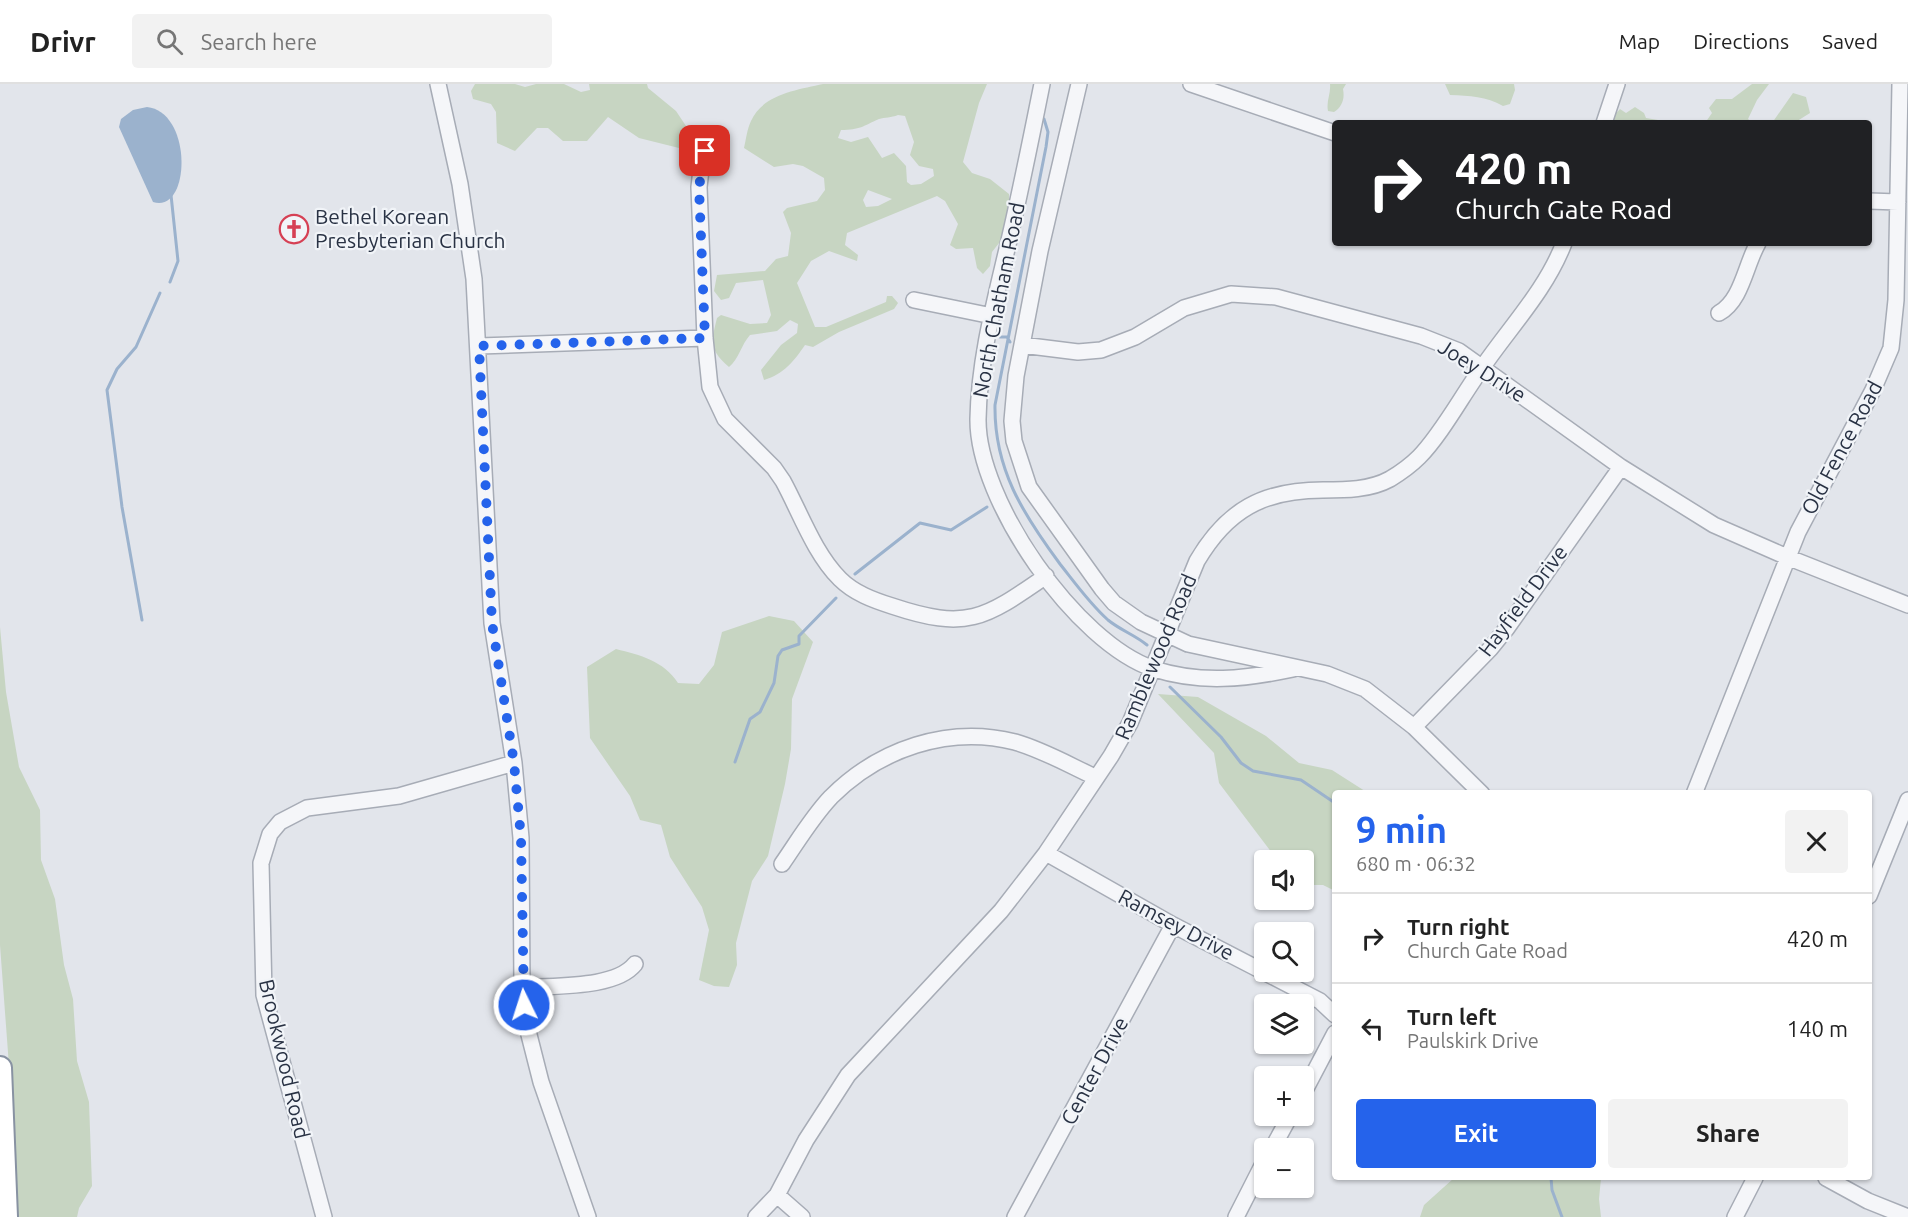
<!DOCTYPE html>
<meta charset="utf-8">
<style>
:root{--surface:#fff;--page:#f2f2f2;--text:#222;--muted:#767676;--line:#e0e0e0;--accent:#2563eb}
body{margin:0;font-family:Ubuntu,sans-serif;background:var(--page);color:var(--text);height:100vh;display:flex;flex-direction:column;font-size:22px;white-space:nowrap}
*{box-sizing:border-box;margin:0}
p{font-size:20px;color:var(--muted)}
.icon{flex:none;width:33px;height:33px;fill:none;stroke:currentColor;stroke-width:2;stroke-linecap:round;stroke-linejoin:round}
.map{position:relative;flex:1;overflow:hidden}
.panel{position:absolute;left:1332px;top:706px;width:540px;height:390px;display:flex;flex-direction:column;background:var(--surface);border-radius:6px;box-shadow:0 2px 4px #0004}
.panel>*{flex:none}
.top-card{position:absolute;left:1332px;top:36px;width:540px;height:126px;border-radius:6px;box-shadow:0 2px 4px #0004;background:#202124;color:#fff;overflow:hidden}
.fabs{position:absolute;left:1254px;top:766px;display:grid;gap:12px}
.fabs a{display:grid;place-items:center;width:60px;height:60px;border-radius:6px;background:var(--surface);box-shadow:0 2px 4px #0004;font-size:30px}
.pin{position:absolute;display:grid;place-items:center;width:51px;height:51px;color:#fff;margin:-26px;border-radius:12px;box-shadow:0 3px 9px #0006}
.me{position:absolute;width:66px;margin:-33px;rotate:356deg;stroke-linejoin:round;filter:drop-shadow(0 0 4px #0008)}
.turn{display:flex;align-items:center;gap:21px;height:126px;padding:0 24px;font-size:27px}
.turn .icon{width:78px;height:78px;stroke-width:2.5}
.turn b{display:block;font-size:42px;line-height:51px}
.round{display:grid;place-items:center;flex:none;width:63px;height:63px;border-radius:6px;background:var(--page)}
.head{display:flex;align-items:center;justify-content:space-between;height:102px;padding:0 24px}
h1{font-size:36px;font-weight:700;line-height:45px;color:var(--accent)}
.button{display:flex;gap:12px;margin-top:auto;padding:12px 24px}
.button a{flex:1;height:69px;border-radius:6px;background:var(--accent);color:#fff;font-size:24px;font-weight:700;line-height:69px;text-align:center}
.button a+a{background:var(--page);color:var(--text)}
ul{padding:0;list-style:none}
li{display:flex;align-items:center;gap:18px;height:90px;padding:0 24px;border-top:2px solid var(--line)}
li div{flex:1}
li b{display:block;font-size:22px}
li em{font-style:normal}
header{display:flex;align-items:center;gap:36px;box-sizing:border-box;height:84px;padding:0 30px;background:var(--surface);border-bottom:2px solid var(--line)}
header strong{font-size:28px}
nav{display:flex;gap:33px;margin-inline-start:auto;font-size:21px}
.search{width:420px;height:54px;background:var(--page);display:flex;align-items:center;gap:15px;box-sizing:border-box;padding:0 21px;border-radius:6px;color:var(--muted);font-size:22px}
.map>svg:first-child{display:block}
</style>
<header>
<strong>Drivr</strong>
<div class="search"><svg class="icon" aria-label="search" viewBox="0 0 24 24"><circle cx="10" cy="10" r="6"/><path d="M15 15l6 6"/></svg>Search here</div>
<nav><a>Map</a><a>Directions</a><a>Saved</a></nav>
</header>
<div class="map">
<svg width="1908" height="1133" viewBox="0 0 1908 1133">
<rect width="100%" height="100%" fill="#e2e5eb"/>
<path fill="#c7d5c2" fill-rule="evenodd" d="M475,0h40l10,3 11,-3h28l17,8 9,-2 -1,-6h58l1,4 28,23 16,24 -5,15 -48,-12 -31,-21 -21,24h-24l-15,-13h-11l-22,23 -18,-8 -1,-31 -5,-8 -18,-5 -2,-8z
M823,0h164l-8,19 -16,59 9,11 18,6 19,15v24l-6,20 -11,14 -2,14 -7,8 -6,-6 -4,-20 -17,1 -6,-4 8,-21 -13,-23 -8,-5 -90,37 -2,12 13,10 -1,6 -28,-10 -18,10 -14,22 18,44h11l60,-25 1,-6h5l6,7 -4,6 -55,23 -26,15 -8,-2c-11,16 -21,29 -41,35l-3,-10 20,-25 16,-12 1,-9 -8,-4 -13,11 -27,4c-9,10 -11,24 -21,32 -20,-17 -18,-25 -12,-49l4,-3 29,9 17,-1 4,-8 -8,-35 -27,3 -7,15 -8,2 -7,-9 3,-16 48,-4 11,-12 12,-3 3,-23 -8,-21 4,-4 30,-7 8,-11 -1,-12 -21,-12 -10,-2 -19,3 -30,-19c2,-8 3,-19 7,-27 12,-27 46,-31 72,-37zM898,31l7,1 9,26 -4,13 9,11 14,3 1,7 -13,8 -10,1 -4,-3 -1,-16 -12,-13 -12,5 -14,-21 -17,5 -13,-4 3,-8c19,0 22,-4 38,-11 6,-2 12,-1 19,-4zM868,106l24,9 -14,7 -12,1 -3,-7z
M1330,0h16l-3,5c2,10 -1,18 -9,23l-6,-1c-2,-10 3,-17 2,-27z
M1445,0h69l1,6 -5,14 -7,2c-17,-10 -33,-10 -53,-11z
M1752,0h17l-12,16 -9,19 5,4h-48l7,-10 -3,-5 7,-9h16z
M1793,9l13,4 4,16 -16,10h-22z
M1635,23l9,6 2,5 12,2 2,3h-53l13,-14 6,4z
M769,532l25,5 19,21 -21,57 -1,50 -6,35 -17,72 -16,25 -16,62 1,22 -8,22 -15,-1 -15,-6 10,-50 -7,-23 -32,-50 -9,-32 -21,-5 -10,-24 -40,-58 -3,-71 29,-18c24,6 48,12 62,34l21,1 15,-19 8,-33z
M0,543l6,65 13,75 21,43 1,50 14,39 9,66 9,34 4,62 12,41 3,84 -13,22 -2,9h-61v-57l-16,-215z
M1158,610l40,3 68,39 33,27 33,7 36,23 -33,1v97l-12,-6h-19v-24h-26l-59,-78 -5,-30z
M1454,1094h147l-2,21 2,18h-181l4,-12z"/>
<path fill="#9bb2cd" d="M147,23c46,5 44,107 6,95l-34,-75 2,-8 12,-9z"/>
<g fill="none" stroke-linecap="round" stroke-linejoin="round">
<path stroke="#9bb2cd" stroke-width="3" d="M1044,35l4,13 -2,15 -51,258c-1,64 28,109 65,159 15,19 30,40 48,56 12,10 27,15 39,25
M170,198l8,-21 -7,-66
M1000,253h7l3,5
M855,490l65,-51 31,7 36,-23
M142,536l-20,-113 -15,-117 10,-21 19,-22 24,-54
M1170,603l51,50 20,26 12,8 48,9 34,23
M735,678l15,-43 10,-7 14,-29 4,-27 4,-6 17,-6v-8l37,-38
M1551,1094l1,12 10,27"/>
<g stroke="#a7acb6" stroke-width="18">
<path id="minor" d="M438,0l22,100 14,95 18,344 22,140 7,75 1,150 4,35 15,59 47,135
M1042,0c-11,55 -22,110 -35,165 -13,55 -28,112 -29,170 -1,81 98,224 176,250 47,15 91,10 139,0
M1079,0l-39,167 -24,125 -4,45 2,20 15,46 73,102 12,14 27,19 47,22 139,30 38,15 49,38 68,67
M1191,0l144,49
M1604,39l13,-39
M709,58l-7,19 -3,26 6,151 5,49 15,32 49,49 9,13c17,31 31,72 57,98 14,14 33,21 52,27 75,25 92,13 154,-30
M1869,117l29,1
M914,216l78,16
M1719,229c23,-13 26,-47 39,-70
M1022,261l56,7 23,-2 34,-13 49,-29 47,-14 45,3 145,39 38,15 162,116 93,58 73,32 121,48
M479,262l226,-8
M1414,643l76,-78 17,-21 114,-161
M1694,710l104,-262 75,-142 18,-42 5,-48 4,-216
M1046,769l127,72 147,76 15,14
M782,780c16,-23 30,-47 49,-67 48,-48 117,-72 184,-55 28,8 54,23 80,35
M1869,812l39,-96
M522,904c32,-3 93,1 113,-24
M1304,1008l31,-59
M1272,1065l18,-33
M1826,1094l42,23 40,16
M777,1111l25,22
M324,1133l-60,-222 -3,-132 9,-29 10,-12 27,-14 92,-12 115,-33
M756,1133l21,-22 29,-55 42,-65 153,-164 45,-58 65,-97 19,-33 67,-162c30,-51 66,-71 126,-71 22,0 47,0 67,-11 10,-6 21,-14 29,-22 22,-22 44,-63 63,-89 28,-41 64,-78 82,-125
M1015,1133l158,-292
M1236,1133l28,-55
M1735,1133l20,-39"/>
</g>
<g stroke="#8892a2" stroke-width="26">
<path id="highway" d="M0,984l6,149"/>
</g>
<use href="#minor" stroke="#f5f6f9" stroke-width="15"/>
<use href="#highway" stroke="#fff" stroke-width="22"/>
</g>
<g fill="none" stroke-linecap="round" stroke-linejoin="round">
<path stroke="#2563eb" stroke-width="10" stroke-dasharray="0 18" d="M524,921l-3,-167 -7,-75 -22,-140 -13,-277 226,-8 -6,-151 6,-36"/>
</g>
<defs>
<g id="church-ring" transform="scale(1.5)"><circle r="9.5" fill="#f1f4f8" stroke="#d64054" stroke-width="1.5"/><path d="M-1.2-6h2.4v3.5h3.3v2.4h-3.3V6h-2.4V-.1h-3.3v-2.4h3.3Z" fill="#d64054"/></g>
</defs>
<g fill-rule="evenodd">
<use href="#church-ring" x="294" y="145"/>
</g>
<g text-anchor="middle" stroke-width="4.5" stroke-linejoin="round" paint-order="stroke">
<g font-size="21" fill="#293244" stroke="#f1f4f8" text-anchor="start">
<text x="315" y="140">Bethel Korean<tspan x="315" dy="24">Presbyterian Church</tspan></text>
</g>
<g font-size="21" fill="#293244" stroke="#f1f4f8">
<text transform="translate(999 216) rotate(-79)" y="7">North Chatham Road</text>
<text transform="translate(1482 287) rotate(32)" y="7">Joey Drive</text>
<text transform="translate(1842 364) rotate(-62)" y="7">Old Fence Road</text>
<text transform="translate(1523 517) rotate(-53)" y="7">Hayfield Drive</text>
<text transform="translate(1156 573) rotate(-67)" y="7">Ramblewood Road</text>
<text transform="translate(1176 841) rotate(28)" y="7">Ramsey Drive</text>
<text transform="translate(284 975) rotate(77)" y="7">Brookwood Road</text>
<text transform="translate(1095 987) rotate(-62)" y="7">Center Drive</text>
</g>
</g>
</svg>
<div class="fabs">
<a><svg class="icon" aria-label="sound" viewBox="0 0 24 24"><path d="M4 9h4l5-4v14l-5-4H4zM17 9q2 3 0 6"/></svg></a>
<a><svg class="icon" aria-label="search" viewBox="0 0 24 24"><circle cx="10" cy="10" r="6"/><path d="M15 15l6 6"/></svg></a>
<a><svg class="icon" aria-label="layers" viewBox="0 0 24 24"><path d="M12 4l9 5-9 5-9-5zM3 14l9 5 9-5"/></svg></a>
<a>+</a>
<a>−</a>
</div>
<div class="pin" style="left:705px;top:67px;background:#d93025"><svg class="icon" aria-label="arrive" viewBox="0 0 24 24"><path d="M6 21V4h12l-3 4 3 4H6"/></svg></div>
<svg class="me" style="left:524px;top:921px" viewBox="-20 -20 40 40"><circle r="17" fill="#2563eb" stroke="#fff" stroke-width="3"/><path d="M0-11L8 9 0 5-8 9z" fill="#fff"/></svg>
<div class="top-card">
<div class="turn"><svg class="icon" aria-label="right" viewBox="0 0 24 24"><path d="M7 20v-9h11M14 6l5 5-5 5"/></svg><div><b>420 m</b>Church Gate Road</div></div>
</div>
<section class="panel">
<div class="head"><div><h1>9 min</h1><p>680 m · 06:32</p></div><a class="round"><svg class="icon" aria-label="close" viewBox="0 0 24 24"><path d="M6 6l12 12M18 6L6 18"/></svg></a></div>
<ul>
<li><svg class="icon" aria-label="right" viewBox="0 0 24 24"><path d="M7 20v-9h11M14 6l5 5-5 5"/></svg><div><b>Turn right</b><p>Church Gate Road</p></div><em>420 m</em></li>
<li><svg class="icon" aria-label="left" viewBox="0 0 24 24"><path d="M17 20v-9H6M10 6l-5 5 5 5"/></svg><div><b>Turn left</b><p>Paulskirk Drive</p></div><em>140 m</em></li>
</ul>
<div class="button"><a>Exit</a><a>Share</a></div>
</section>
</div>
